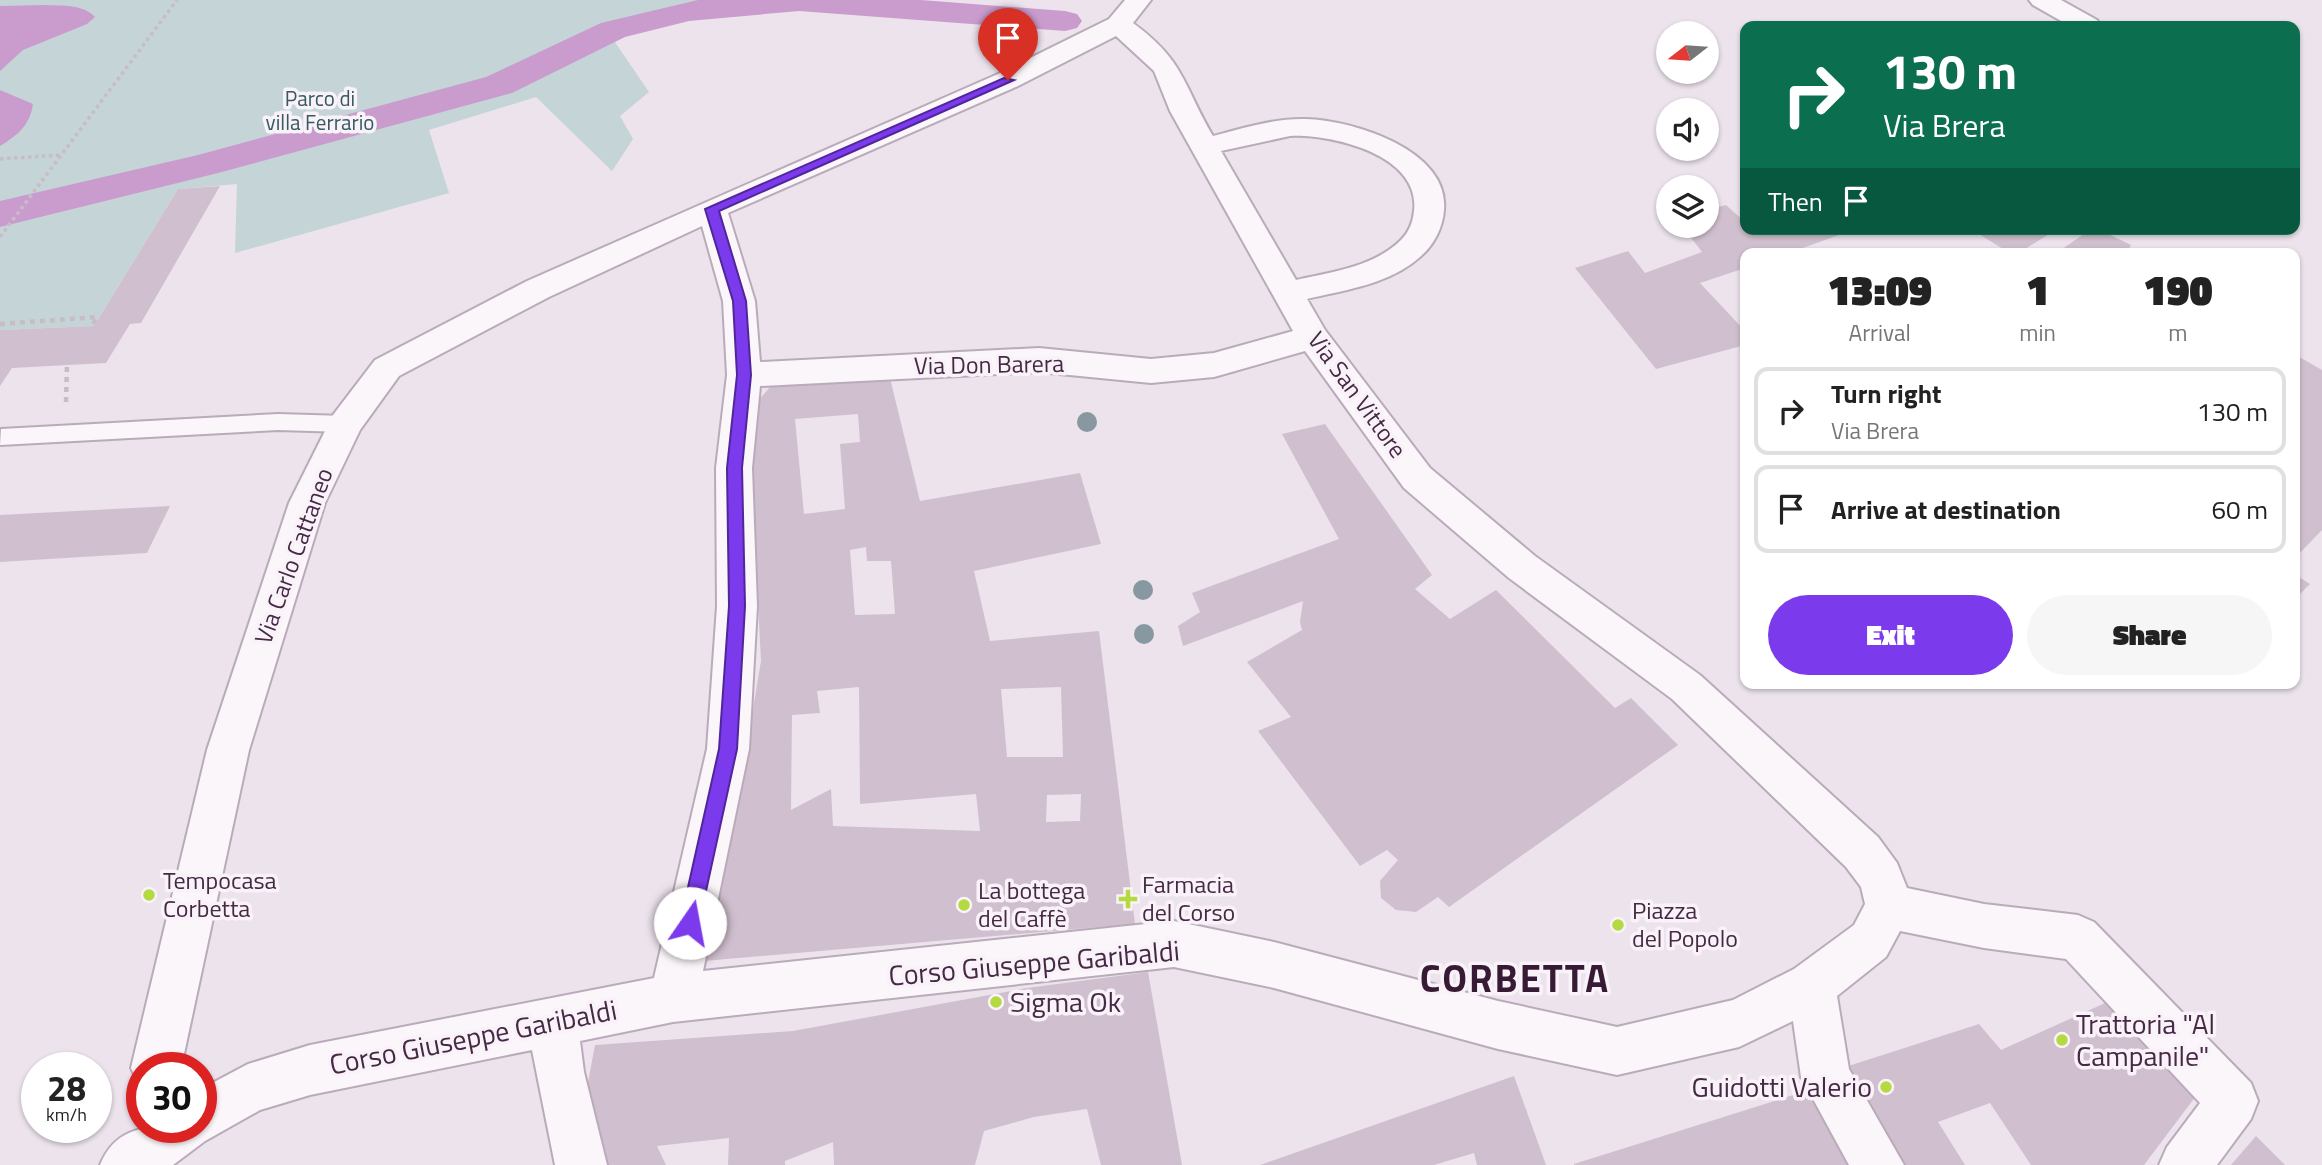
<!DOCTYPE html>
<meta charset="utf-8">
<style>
:root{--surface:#fff;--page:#f6f6f6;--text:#222;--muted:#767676;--line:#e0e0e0;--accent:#7c3aed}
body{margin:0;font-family:"Titillium Web",sans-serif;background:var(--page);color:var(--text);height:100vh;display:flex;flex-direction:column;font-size:26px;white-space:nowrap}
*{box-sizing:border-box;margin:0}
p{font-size:23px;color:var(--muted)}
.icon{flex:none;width:38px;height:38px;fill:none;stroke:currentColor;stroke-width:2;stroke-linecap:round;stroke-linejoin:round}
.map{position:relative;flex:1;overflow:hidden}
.panel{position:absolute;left:1740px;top:248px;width:560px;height:441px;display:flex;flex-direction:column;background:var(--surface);border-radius:14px;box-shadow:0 2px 5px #0004}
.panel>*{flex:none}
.guide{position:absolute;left:1740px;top:21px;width:560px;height:214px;border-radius:14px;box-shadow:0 2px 5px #0004;background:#0b6e4f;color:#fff;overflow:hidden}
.needle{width:46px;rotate:253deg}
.fabs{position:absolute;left:1656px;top:21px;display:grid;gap:14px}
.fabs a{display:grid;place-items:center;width:63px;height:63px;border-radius:50%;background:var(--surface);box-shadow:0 2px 5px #0004;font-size:35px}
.speed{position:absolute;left:21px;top:1052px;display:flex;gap:14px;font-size:35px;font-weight:700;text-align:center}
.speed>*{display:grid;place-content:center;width:91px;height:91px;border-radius:50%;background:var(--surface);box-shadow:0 2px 5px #0004;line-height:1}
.speed small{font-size:18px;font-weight:400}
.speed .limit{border:10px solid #d22;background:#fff;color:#111}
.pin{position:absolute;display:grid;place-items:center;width:60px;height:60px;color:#fff;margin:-72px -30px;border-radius:50% 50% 50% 0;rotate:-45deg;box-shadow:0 0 7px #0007}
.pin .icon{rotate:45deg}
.me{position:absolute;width:77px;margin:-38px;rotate:12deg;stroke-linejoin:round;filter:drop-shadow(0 0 5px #0008)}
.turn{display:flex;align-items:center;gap:24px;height:147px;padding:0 28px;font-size:32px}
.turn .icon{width:91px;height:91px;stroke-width:2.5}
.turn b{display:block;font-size:49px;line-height:60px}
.then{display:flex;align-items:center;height:66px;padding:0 28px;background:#0003;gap:14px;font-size:26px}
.eta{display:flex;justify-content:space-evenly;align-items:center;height:119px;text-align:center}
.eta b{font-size:42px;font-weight:800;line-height:49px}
.cta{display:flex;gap:14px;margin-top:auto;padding:14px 28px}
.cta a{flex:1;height:80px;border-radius:42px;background:var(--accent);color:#fff;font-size:28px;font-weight:800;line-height:80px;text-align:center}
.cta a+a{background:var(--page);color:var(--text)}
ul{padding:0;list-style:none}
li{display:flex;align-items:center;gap:21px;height:88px;margin:0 14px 10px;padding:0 14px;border:4px solid var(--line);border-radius:14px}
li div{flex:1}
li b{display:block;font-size:26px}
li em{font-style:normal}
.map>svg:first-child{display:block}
</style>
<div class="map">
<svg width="2322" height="1165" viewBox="0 0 2322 1165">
<rect width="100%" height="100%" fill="#ece3ec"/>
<path fill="#c4d4d7" d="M0,0h725l-1,9 -114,26 39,57 -29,24 13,23 -21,32 -76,-74 -107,33 20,63 -214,60 2,-69 -59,5 -84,137 -94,4z"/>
<path fill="#ca9cce" d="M46,5c17,1 37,-1 49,12l-8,7 -64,26 -23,21v-65z
M0,90l33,14c-3,21 -15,31 -33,42z"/>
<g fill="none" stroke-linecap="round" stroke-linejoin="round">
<path fill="#ca9cce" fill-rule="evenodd" d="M698,0h223l144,11 12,3 5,7 -5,7 -12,3 -266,-20 -110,10 -64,16 -113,56 -294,80 -218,54v-26l198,-46 288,-78 115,-54z"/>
</g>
<path fill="#d0c0cf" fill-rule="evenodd" d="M220,186l-79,137 -11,1 -24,39 -94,5 -12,18v-56l94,-4 84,-137z
M1726,205l19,17v7h85l9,6 -53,19h-41v14l-45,15 45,48v14l-89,24 -81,-101 53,-17 17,22 57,-21 -20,-26h24v-16z
M1971,229h86l-40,25h-6z
M2091,229h7l33,16 -5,9h-71z
M2294,354l28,16v160l-28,29z
M890,378l30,123 160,-28 21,71 -127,27 16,70 109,-10 36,293 -431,37 32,-151 25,-149 -10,-194 6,-65 13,-15zM858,414l2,28 -20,2 5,65 -41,5 -9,-95zM866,547l1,14h24l4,53 -40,1 -5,-65zM859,687l1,117 116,-10 4,37 -147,-5 -2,-37 -40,21 1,-95 28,-2 -3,-22zM1061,687l2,70h-56l-6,-68zM1081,794l-1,27 -34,1 1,-27z
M1325,424l107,151 -17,14 35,30 46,-29 119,118 16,-10 47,47 -229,162 -11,-10 -22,15 -20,-2 -15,-12 -1,-17 18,-21 -11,-10 -27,16 -102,-135 33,-14 -44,-55 55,-32 -2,-8 3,-21 -120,45 -5,-20 22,-14 -8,-19 147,-54 -57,-105z
M170,506l-23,47 -147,9v-47z
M2294,574l16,10 -16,16z
M1148,972l34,193h-81l-14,-56 -53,8 -50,14 -9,34h-141l-1,-23 -48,19v4h-57l1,-27 -72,8 9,19h-63l-20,-56 12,-64 198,-14 234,-43z
M2114,999l88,89 -58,77h-113l-41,-62 -52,19 27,43h-66l-60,-96 140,-45 22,26z
M1514,1076l32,89h-69l-3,-12 -40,12h-174z
M1806,1091l46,74h-278v-1z
M2256,1136l29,29h-54z"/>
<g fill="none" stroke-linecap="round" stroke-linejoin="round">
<g stroke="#baabba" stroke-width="4">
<path id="service" d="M278,414l67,2 8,2 3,6 -3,6 -8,2 -67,-2 -278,15 1,-16z"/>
</g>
<g stroke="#baabba" stroke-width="4">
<path id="minor" d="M1125,0h26l-18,23c52,38 50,62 80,113 30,-8 62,-18 93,-17 46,1 144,31 138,91 -1,17 -10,35 -23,46 -30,28 -76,34 -114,43l18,31 105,138 105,88 165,119 178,162 19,26 10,25 77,16 94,11 16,7 157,161 7,18 -7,18 -34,46h-58l8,-18 33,-44 -134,-144 -82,-11 -84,-17 -14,26 -49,39 12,73 55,96h-55l-48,-88 -8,-56 -54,26 -122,28 -119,-26 -224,-61 -100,-21 -501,55 -93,19 4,31 23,93h-52l-23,-115 -222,45 -50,15 -55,31 -32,24h-73c19,-46 59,-38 101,-38v-38l47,-25 62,-19 344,-67 53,-229 10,-143 -1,-138 11,-93 -4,-74 -21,-75 -153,71 -150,79 -39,54 -35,73 -76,247 -68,318h-39v19l-3,-2 -8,-17 76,-318 82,-247 44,-88 42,-55 152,-79 471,-207 111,-55zM1116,36l38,35 16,40 123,220 -79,22 -63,6 -112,-11 -279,14 -5,-61 -27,-88 290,-127zM1290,136c42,-2 131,19 124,75 -1,11 -5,21 -13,29 -27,27 -70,32 -105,40l-75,-129zM1305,351l99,137 105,90 163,121 174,168 15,20 4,17 -11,21 -60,44 -61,31 -116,27 -119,-26 -224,-59 -100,-21 -471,50 46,-222 8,-143 -5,-138 8,-82 279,-14 112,11 63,-6z
M2029,0h32l36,20 4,6h-31l-37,-21z"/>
</g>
<path stroke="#c8bdc7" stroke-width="3.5" stroke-dasharray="3.5 3.5" stroke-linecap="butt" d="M0,159l61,-4
M0,237l177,-237"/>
<path stroke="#c8bdc7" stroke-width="4.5" stroke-dasharray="5 5" stroke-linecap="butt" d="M0,324l97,-7 -5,9
M66,402l1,-37"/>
<use href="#service" fill="#faf6fa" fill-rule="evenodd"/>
<use href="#minor" fill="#faf6fa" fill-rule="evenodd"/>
</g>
<g fill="#8798a1">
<circle cx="1087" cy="422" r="10"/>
<circle cx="1143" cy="590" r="10"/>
<circle cx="1144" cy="634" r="10"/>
</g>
<path fill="#7c3aed" stroke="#51269a" stroke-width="2" d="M1004,78l10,2 -295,131 27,90 5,74 -9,93 3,138 -8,143 -38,174 -2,7 -7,3 -7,-3 -3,-7 39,-174 10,-143 -2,-138 10,-93 -4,-74 -28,-92z"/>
<g fill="#b4d941" stroke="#f9f3f9" stroke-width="2.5">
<circle cx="149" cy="895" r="7"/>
<path d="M1124.5 888.5h7v7h7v7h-7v7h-7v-7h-7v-7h7z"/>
<circle cx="964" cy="905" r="7"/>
<circle cx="1618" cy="925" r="7"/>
<circle cx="996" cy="1002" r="7"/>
<circle cx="2062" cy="1040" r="7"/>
<circle cx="1886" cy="1087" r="7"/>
</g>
<g text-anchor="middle" stroke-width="7" stroke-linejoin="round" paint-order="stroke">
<g font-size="21" fill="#355a63" stroke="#f9f3f9">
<text x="320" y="106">Parco di<tspan x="320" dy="24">villa Ferrario</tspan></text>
</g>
<g font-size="24" fill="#462945" stroke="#f9f3f9">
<text transform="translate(989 365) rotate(-1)" y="8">Via Don Barera</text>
<text transform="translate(1357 395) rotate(54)" y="8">Via San Vittore</text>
<text transform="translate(294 556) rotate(-70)" y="8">Via Carlo Cattaneo</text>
</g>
<g font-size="24" fill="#462945" stroke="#f9f3f9" text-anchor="start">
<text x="163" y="889">Tempocasa<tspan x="163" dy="28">Corbetta</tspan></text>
<text x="1142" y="893">Farmacia<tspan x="1142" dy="28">del Corso</tspan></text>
<text x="978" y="899">La bottega<tspan x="978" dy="28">del Caffè</tspan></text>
<text x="1632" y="919">Piazza<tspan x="1632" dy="28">del Popolo</tspan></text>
</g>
<g font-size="28" fill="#462945" stroke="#f9f3f9">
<text transform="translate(1034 963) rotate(-5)" y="10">Corso Giuseppe Garibaldi</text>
<text transform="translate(473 1037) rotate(-11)" y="10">Corso Giuseppe Garibaldi</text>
</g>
<g font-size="28" fill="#462945" stroke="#f9f3f9" text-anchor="start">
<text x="1010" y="1012">Sigma Ok</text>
<text x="2076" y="1034">Trattoria "Al<tspan x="2076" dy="32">Campanile"</tspan></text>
<text x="1872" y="1097" text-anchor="end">Guidotti Valerio</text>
</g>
<g font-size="38" font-weight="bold" letter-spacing="2" fill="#371b35" stroke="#f9f3f9">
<text x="1515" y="992">CORBETTA</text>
</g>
</g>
</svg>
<div class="fabs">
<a><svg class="needle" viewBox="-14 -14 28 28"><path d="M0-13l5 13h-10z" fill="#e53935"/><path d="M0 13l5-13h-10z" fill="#767676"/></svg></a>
<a><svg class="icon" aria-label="sound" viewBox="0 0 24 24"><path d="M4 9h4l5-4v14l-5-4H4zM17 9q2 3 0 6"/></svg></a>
<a><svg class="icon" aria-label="layers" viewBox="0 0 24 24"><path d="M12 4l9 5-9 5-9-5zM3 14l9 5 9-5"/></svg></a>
</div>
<div class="speed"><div>28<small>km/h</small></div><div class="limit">30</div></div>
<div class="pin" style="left:1008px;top:80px;background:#d93025"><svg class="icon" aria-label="arrive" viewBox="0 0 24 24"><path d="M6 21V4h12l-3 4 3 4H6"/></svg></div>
<svg class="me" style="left:690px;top:923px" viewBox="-20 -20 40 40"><circle r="19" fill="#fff"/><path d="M0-13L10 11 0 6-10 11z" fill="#7c3aed"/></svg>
<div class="guide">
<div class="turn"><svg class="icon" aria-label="right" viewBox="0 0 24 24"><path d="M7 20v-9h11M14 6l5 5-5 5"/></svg><div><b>130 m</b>Via Brera</div></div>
<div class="then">Then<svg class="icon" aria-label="arrive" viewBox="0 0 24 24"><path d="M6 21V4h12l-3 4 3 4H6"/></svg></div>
</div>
<section class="panel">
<div class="eta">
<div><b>13:09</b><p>Arrival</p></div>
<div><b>1</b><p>min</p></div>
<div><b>190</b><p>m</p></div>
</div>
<ul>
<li><svg class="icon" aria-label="right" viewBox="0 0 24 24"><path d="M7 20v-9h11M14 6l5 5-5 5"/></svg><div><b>Turn right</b><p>Via Brera</p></div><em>130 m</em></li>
<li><svg class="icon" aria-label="arrive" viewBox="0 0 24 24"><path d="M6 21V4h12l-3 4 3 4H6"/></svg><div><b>Arrive at destination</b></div><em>60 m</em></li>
</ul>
<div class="cta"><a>Exit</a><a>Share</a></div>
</section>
</div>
